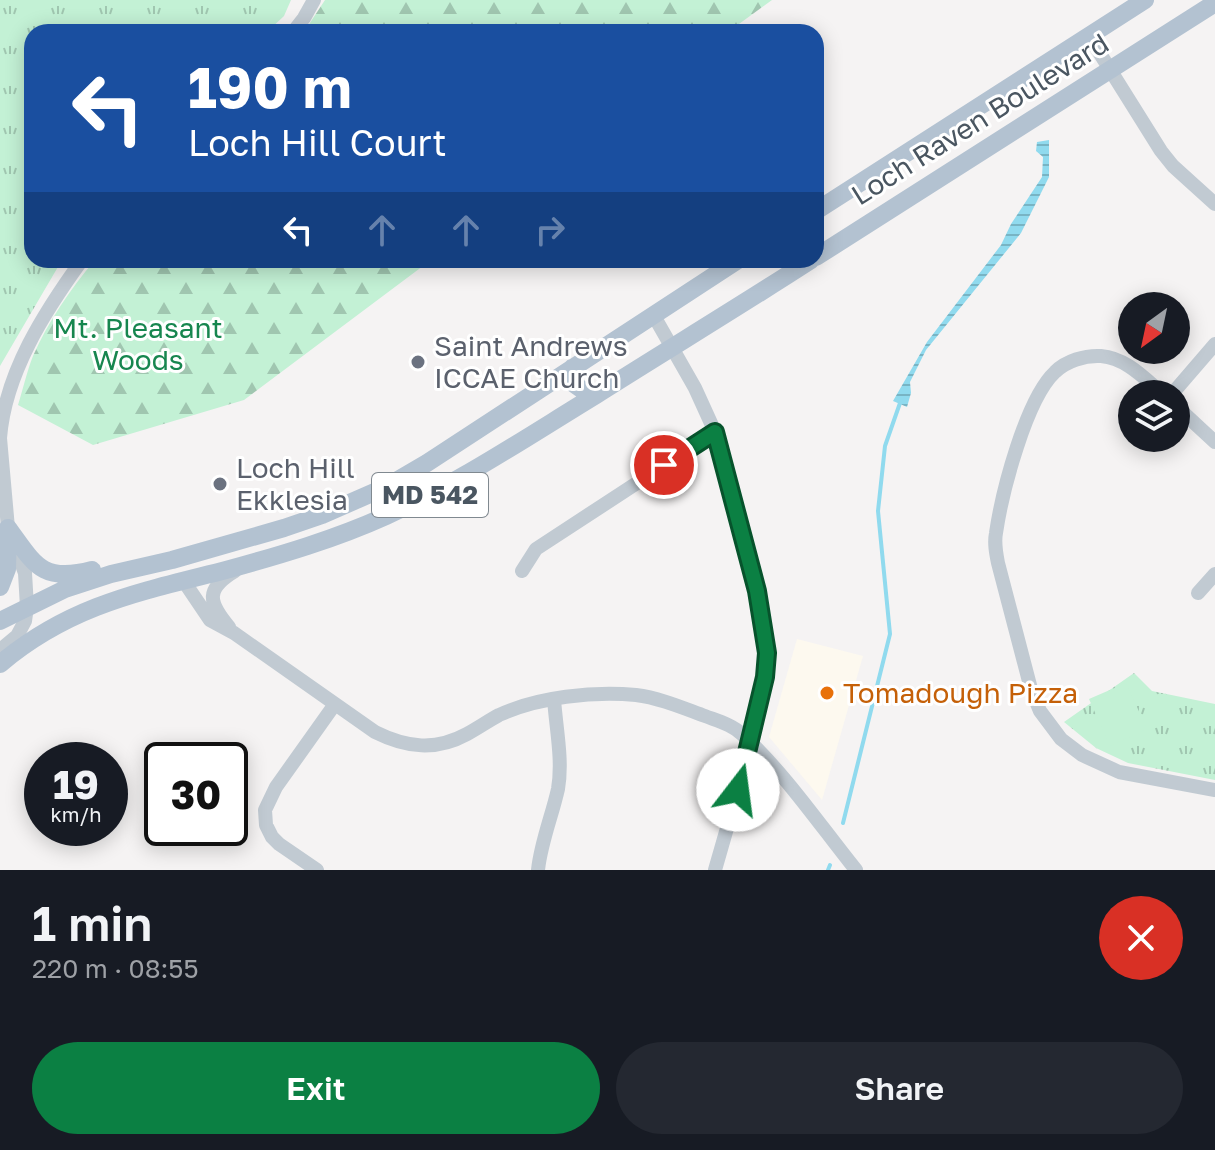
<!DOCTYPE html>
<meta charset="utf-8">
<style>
:root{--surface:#171b24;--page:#242831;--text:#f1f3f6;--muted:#9ea1a6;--accent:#0b8043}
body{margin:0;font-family:"Golos Text",sans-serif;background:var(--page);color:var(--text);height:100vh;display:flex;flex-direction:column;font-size:30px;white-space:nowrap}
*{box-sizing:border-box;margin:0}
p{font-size:26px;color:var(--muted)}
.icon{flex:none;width:44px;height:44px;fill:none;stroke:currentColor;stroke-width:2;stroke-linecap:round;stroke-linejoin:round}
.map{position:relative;height:870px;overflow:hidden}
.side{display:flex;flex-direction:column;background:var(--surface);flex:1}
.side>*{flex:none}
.top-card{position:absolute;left:24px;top:24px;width:800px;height:244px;border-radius:24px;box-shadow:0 4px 20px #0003;background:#1a4fa0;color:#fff;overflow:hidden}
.needle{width:52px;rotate:213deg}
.buttons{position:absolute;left:1118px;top:292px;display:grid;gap:16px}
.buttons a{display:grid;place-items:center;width:72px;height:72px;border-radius:50%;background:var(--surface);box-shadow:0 4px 20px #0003;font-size:40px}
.speed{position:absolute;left:24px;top:742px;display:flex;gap:16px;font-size:40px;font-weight:700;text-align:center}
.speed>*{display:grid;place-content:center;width:104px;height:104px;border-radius:50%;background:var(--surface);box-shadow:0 4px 20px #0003;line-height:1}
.speed small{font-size:20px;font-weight:400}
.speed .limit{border:4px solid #111;border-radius:12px;background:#fff;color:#111}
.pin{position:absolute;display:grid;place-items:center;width:68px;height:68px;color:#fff;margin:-34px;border:4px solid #fff;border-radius:50%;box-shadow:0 2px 8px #0007}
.me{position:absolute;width:88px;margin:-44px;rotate:15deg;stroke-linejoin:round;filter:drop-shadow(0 0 6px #0008)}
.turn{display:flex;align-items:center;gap:28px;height:168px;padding:0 32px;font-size:36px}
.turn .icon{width:104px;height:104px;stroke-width:2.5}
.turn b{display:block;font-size:56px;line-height:68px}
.lanes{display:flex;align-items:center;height:76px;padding:0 32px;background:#0003;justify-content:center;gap:40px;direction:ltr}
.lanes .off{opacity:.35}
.round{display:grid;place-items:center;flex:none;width:84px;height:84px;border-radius:42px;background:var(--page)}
.headline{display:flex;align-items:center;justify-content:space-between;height:136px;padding:0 32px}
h1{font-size:48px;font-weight:600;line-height:60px}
.action{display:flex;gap:16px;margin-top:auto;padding:16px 32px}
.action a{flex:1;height:92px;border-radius:48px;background:var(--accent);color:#fff;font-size:32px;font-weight:600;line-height:92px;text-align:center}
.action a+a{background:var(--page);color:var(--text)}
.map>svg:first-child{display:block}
</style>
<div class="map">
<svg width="1215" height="870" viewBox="0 0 1215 870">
<defs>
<pattern id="grass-tufts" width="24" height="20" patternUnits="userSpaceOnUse" patternTransform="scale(2)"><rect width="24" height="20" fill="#c3f1d5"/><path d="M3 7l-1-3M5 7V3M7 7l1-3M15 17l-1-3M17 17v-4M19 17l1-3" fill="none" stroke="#a0c6b0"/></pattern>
<pattern id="forest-firs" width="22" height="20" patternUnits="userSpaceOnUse" patternTransform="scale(2)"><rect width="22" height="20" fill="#c3f1d5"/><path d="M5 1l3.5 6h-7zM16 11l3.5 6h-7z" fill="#a0c6b0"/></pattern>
<pattern id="water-rules" width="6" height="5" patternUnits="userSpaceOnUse" patternTransform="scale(2)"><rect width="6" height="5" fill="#90daee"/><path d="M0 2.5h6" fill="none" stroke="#78b4c4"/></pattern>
</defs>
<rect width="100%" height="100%" fill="#f5f3f3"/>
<path fill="#fdf9ef" d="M797,639l66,17 -41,144 -53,-63z"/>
<path fill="url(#grass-tufts)" d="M0,0h291l-7,16 -17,16h-235v228h30l-62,106z
M1134,673l18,18 63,13v76l-87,-17 -32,-15 -32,-26z"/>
<path fill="url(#forest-firs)" d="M325,0h447l-44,32h-424z
M95,260h336l-187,140 -151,45 -75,-40c5,-16 9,-34 15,-49 15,-34 38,-68 62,-96z"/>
<path fill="#c3f1d5" d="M1126,683l21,46 -37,17 -21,-47z"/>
<path fill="url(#water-rules)" d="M1049,140v37l-28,56 -95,117 -16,32 1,11 -4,14 -14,-6 34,-59 74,-97 10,-21 31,-47 1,-20 -7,-6 1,-9z"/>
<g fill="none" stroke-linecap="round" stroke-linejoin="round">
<path stroke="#90daee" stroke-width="4" d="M843,823l47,-189 -12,-123 7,-65 15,-43
M828,870l2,-5"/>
<path stroke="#c1cad2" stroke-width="14" d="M293,32l11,-14 10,-18
M1089,36l72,115 12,15 42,38
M654,316l41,72 20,44 42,159 8,44 2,31 -3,16 -18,80 -31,108
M1163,394c-19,-16 -37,-36 -62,-38 -16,-1 -35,5 -46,16 -29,27 -53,120 -59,161 -2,10 0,20 2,30l33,126 9,22 21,28 21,16 37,17 96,18
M1172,394l43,-50
M1176,406l39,36
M0,438l8,90 17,45 2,34 -2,14 -8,15 -17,14
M0,438c5,-65 45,-127 82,-178
M522,571l14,-22 179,-117
M183,580l27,40 24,13 141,99c32,16 61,19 92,2 11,-6 21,-13 32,-19 39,-18 94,-24 137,-20 24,3 47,13 69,21 13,5 28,9 38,19 43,40 76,89 113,135
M1198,593l17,-19
M229,627c-21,-25 -24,-38 6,-56
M317,870l-38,-26 -7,-7 -6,-12 -1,-15 11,-23 59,-83
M538,870c3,-28 14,-54 20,-81 5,-29 -2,-61 -4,-90"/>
<path stroke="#b3c2d1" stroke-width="18" d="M816,211l329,-211
M816,257l399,-254
M572,368l2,16 10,7 12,3
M8,528c27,37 34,55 84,42
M0,587l7,-18 1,-41
M0,621l65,-32 46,-15 61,-14 112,-32 38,-13 64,-28 41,-24 311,-203
M0,664c70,-59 140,-72 226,-94 55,-15 109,-31 160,-54 74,-34 141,-79 210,-121 71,-45 144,-89 215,-135"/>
</g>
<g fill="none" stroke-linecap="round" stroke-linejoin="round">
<g stroke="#07532c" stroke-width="20">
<path id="route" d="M664,465l51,-33 42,159 10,62 -2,24 -27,113"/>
</g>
<use href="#route" stroke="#0b8043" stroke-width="14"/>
</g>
<g fill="#6b7280" stroke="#fff" stroke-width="3">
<circle cx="418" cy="362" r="8"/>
<circle cx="220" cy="484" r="8"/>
</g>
<circle fill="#e8710a" stroke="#fff" stroke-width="3" cx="827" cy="693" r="8"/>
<g text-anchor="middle" stroke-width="6" stroke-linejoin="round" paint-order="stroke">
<rect fill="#fff" stroke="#808990" stroke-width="2" x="372" y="473" width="116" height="44" rx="6"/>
<g font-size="26" font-weight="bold" fill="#4a5661">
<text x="430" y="504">MD 542</text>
</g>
<g font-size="28" fill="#4a5661" stroke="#fff">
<text transform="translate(980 119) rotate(-32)" y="10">Loch Raven Boulevard</text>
</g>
<g font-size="28" fill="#17864f" stroke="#fff">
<text x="138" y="338">Mt. Pleasant<tspan x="138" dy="32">Woods</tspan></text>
</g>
<g font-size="28" fill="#5b616d" stroke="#fff" text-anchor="start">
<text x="434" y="356">Saint Andrews<tspan x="434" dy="32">ICCAE Church</tspan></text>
<text x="236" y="478">Loch Hill<tspan x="236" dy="32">Ekklesia</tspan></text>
</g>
<g font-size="28" fill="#c56008" stroke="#fff" text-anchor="start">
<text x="843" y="703">Tomadough Pizza</text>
</g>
</g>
</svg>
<div class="buttons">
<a><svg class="needle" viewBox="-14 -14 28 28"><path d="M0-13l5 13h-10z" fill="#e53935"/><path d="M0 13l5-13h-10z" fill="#9ea1a6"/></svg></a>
<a><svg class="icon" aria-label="layers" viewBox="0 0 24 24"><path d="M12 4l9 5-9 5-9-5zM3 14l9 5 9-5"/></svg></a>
</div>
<div class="speed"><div>19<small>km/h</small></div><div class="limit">30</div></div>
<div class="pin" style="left:664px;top:465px;background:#d93025"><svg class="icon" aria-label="arrive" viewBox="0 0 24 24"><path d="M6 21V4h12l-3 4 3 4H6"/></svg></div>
<svg class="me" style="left:738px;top:790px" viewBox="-20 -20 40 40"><circle r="19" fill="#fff"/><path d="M0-13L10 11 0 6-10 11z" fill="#0b8043"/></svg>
<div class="top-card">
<div class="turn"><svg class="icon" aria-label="left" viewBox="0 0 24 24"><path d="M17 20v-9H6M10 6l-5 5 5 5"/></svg><div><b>190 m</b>Loch Hill Court</div></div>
<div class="lanes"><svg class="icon" aria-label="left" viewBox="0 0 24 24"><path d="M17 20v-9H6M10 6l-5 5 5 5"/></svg><svg class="icon off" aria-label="ahead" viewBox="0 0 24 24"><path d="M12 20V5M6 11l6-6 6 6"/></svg><svg class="icon off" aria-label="ahead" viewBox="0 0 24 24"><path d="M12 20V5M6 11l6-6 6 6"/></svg><svg class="icon off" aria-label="right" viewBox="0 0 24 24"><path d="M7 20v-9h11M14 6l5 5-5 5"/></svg></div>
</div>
</div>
<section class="side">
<div class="headline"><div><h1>1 min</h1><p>220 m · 08:55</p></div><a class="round" style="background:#d93025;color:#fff"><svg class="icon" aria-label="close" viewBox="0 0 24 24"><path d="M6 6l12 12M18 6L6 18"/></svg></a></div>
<div class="action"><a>Exit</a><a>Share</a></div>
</section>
